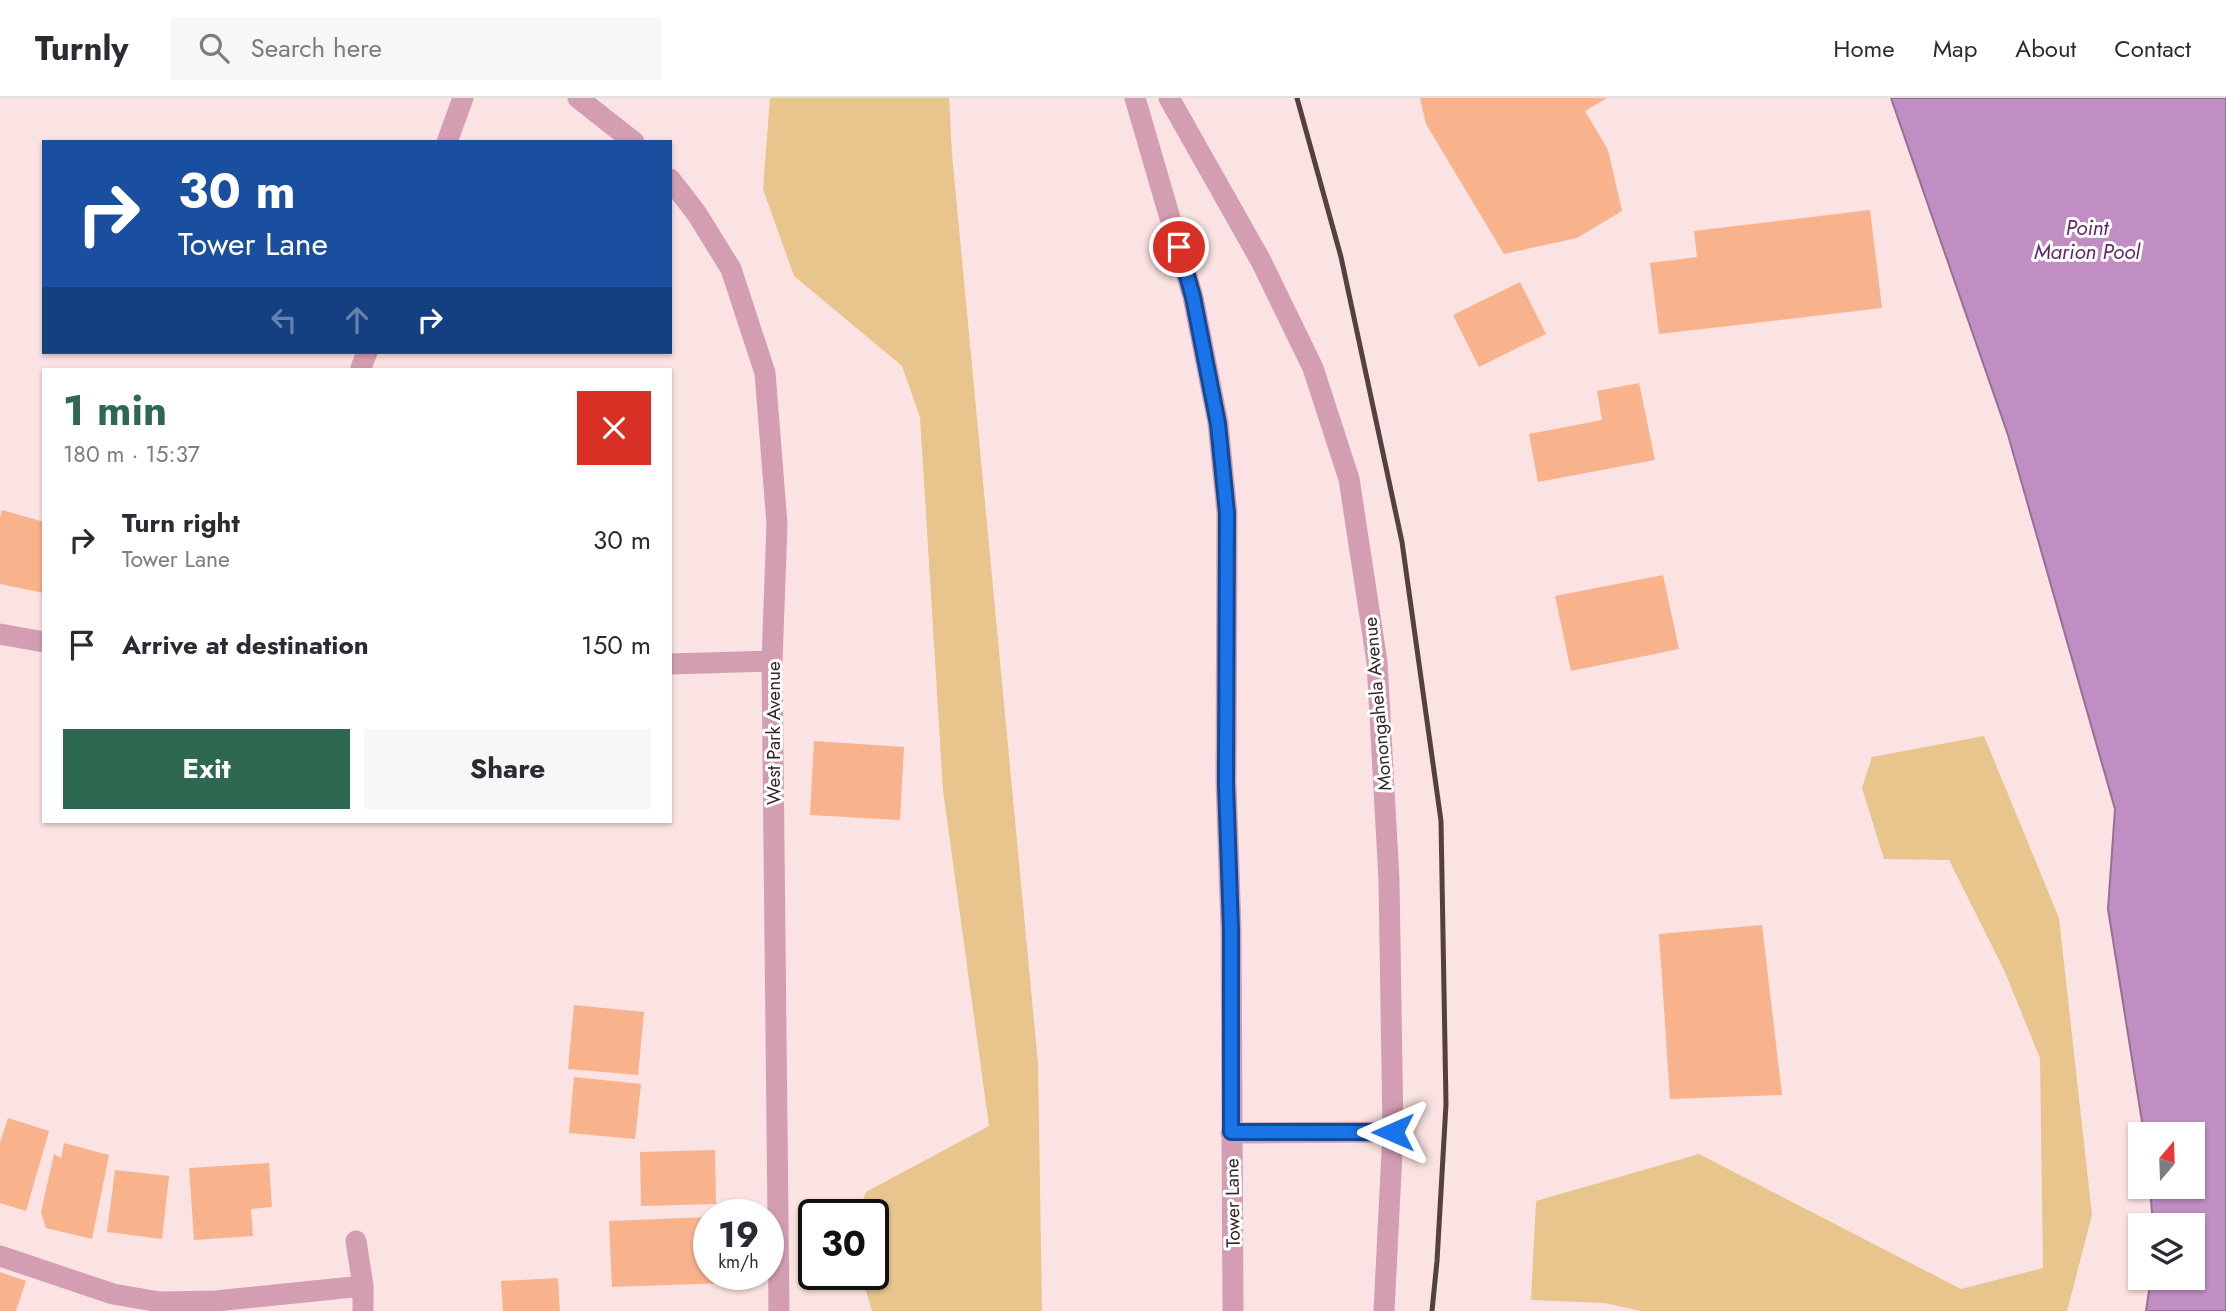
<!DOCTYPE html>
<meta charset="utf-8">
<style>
:root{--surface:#fff;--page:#f7f7f7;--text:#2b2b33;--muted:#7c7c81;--line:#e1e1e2;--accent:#2e6851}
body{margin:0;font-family:Jost,sans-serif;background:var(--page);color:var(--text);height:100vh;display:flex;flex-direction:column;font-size:26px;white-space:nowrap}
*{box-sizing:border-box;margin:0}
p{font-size:23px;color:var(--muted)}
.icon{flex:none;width:38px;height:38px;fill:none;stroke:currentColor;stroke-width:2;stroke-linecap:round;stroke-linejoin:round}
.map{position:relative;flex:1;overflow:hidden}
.drawer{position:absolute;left:42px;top:270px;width:630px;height:455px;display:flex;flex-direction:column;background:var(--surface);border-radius:0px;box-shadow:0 2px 5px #0004}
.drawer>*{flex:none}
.hud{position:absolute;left:42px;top:42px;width:630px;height:214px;border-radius:0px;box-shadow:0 2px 5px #0004;background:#1a4fa0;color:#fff;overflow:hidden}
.needle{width:46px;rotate:19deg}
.fabs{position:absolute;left:2128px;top:1024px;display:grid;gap:14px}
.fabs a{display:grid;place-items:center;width:77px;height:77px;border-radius:0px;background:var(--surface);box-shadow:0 2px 5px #0004;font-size:35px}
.speed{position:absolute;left:693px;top:1101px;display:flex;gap:14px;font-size:35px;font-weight:700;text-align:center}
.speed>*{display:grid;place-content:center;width:91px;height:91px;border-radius:50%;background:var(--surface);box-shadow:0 2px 5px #0004;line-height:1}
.speed small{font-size:18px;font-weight:400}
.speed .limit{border:4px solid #111;border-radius:10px;background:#fff;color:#111}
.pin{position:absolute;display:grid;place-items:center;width:60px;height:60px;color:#fff;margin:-30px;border:4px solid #fff;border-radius:50%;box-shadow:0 2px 7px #0007}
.me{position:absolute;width:77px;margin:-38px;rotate:270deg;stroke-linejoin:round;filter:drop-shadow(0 0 5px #0008)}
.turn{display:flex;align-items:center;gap:24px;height:147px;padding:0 21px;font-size:32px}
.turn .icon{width:91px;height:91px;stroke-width:2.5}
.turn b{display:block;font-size:49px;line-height:60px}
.lanes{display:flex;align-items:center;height:66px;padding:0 21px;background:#0003;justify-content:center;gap:35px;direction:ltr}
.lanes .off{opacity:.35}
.round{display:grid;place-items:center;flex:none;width:74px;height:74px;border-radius:0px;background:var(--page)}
.summary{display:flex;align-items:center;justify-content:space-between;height:119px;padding:0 21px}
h1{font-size:42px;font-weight:700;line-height:52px;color:var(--accent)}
.cta{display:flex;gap:14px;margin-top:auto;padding:14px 21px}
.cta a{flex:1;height:80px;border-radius:0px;background:var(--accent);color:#fff;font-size:28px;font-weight:700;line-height:80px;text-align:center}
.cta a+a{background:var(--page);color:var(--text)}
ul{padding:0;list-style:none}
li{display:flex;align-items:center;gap:21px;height:105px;padding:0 21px}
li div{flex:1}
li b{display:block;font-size:26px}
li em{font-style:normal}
header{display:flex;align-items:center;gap:42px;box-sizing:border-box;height:98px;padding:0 35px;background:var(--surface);border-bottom:2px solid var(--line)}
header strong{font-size:33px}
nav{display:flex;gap:38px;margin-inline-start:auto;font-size:24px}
.search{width:490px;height:63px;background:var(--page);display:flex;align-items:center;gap:18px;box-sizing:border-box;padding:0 24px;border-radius:0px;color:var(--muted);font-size:26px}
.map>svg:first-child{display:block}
</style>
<header>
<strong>Turnly</strong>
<div class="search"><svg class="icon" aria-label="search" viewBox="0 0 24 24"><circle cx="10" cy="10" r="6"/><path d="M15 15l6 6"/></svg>Search here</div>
<nav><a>Home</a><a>Map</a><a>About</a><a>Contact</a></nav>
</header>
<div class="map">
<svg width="2226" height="1213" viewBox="0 0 2226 1213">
<rect width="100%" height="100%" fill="#fae3e2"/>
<path fill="#e8c58c" d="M770,0h179l3,56 86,909 4,248h-170l-11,-37h12v-60h-15l8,-22 123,-66 -46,-336 -23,-373 -18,-51 -108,-90 -31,-87z
M1984,638l75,182 33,297 -25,96h-426l-36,-8 -74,-3 5,-99 163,-47 262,135 82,-21 -3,-210 -36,-88 -55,-110 -65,-1 -22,-71 10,-31z"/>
<path fill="#c18ec4" stroke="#976f95" stroke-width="2" d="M1891,0h335v1213h-80l5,-33h42v-53h-40l-3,-38 43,-1v-52h-49l-36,-225 7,-100 -107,-374z"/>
<path fill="#f8b38d" d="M1420,0h187l-22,13 23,39 14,61 -45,27 -73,16 -78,-130z
M1870,112l12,98 -223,26 -9,-71 47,-6 -3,-26z
M1520,184l26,52 -67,33 -26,-52z
M1639,285l16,77 -117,22 -9,-48 73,-14 -5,-29z
M2,412l42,12v71l-44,-9v-66z
M1663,477l16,74 -108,22 -16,-75z
M814,643l90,6 -4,73 -90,-5z
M1762,827l20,170 -112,4 -11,-165z
M574,907l70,7 -6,63 -70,-6z
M574,979l67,7 -6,55 -66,-6z
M8,1020l41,13 -23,80 -26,-8v-60z
M64,1045l45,12 -17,84 -46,-11 -5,-16 13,-58 7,4z
M715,1052l1,54 -75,2 -1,-54z
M269,1065l3,44 -21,2 2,27 -59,4 -5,-72z
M115,1072l54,6 -7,63 -55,-7z
M709,1119v57h15l1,9 -113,4 -3,-66z
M0,1174l26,9 -10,30h-16z
M558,1180l2,33h-57l-2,-30z"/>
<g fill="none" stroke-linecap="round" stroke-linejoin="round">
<path stroke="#d39db2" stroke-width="21" d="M578,0l56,44
M1135,0l58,199 25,126 9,90 -1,270 5,146 2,382
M1169,0l92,163 52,107 36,111 28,183 12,218 4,252 -9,179
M447,44l16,-44
M670,81l27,35 34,55 34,104 12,151 -5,137 7,650
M361,270l6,-16
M0,536l44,8
M670,566l102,-3
M1231,1035l162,-1
M356,1143l7,45v25
M0,1158l113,38 47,8 56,-1 147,-15"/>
<path stroke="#514241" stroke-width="5" d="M1297,0l44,159 61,285 39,279 5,283 -9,157 -5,50"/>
</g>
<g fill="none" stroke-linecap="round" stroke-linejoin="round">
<g stroke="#114b97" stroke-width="18">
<path id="route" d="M1179,149l14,50 25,127 9,89 -1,270 5,146v203h162"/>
</g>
<use href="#route" stroke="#1a73e8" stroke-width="12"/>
</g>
<g text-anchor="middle" stroke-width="6" stroke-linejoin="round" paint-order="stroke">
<g font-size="19" fill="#352726" stroke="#fff">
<text transform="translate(1377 606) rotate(-95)" y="7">Monongahela Avenue</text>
<text transform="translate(773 635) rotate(-90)" y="7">West Park Avenue</text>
<text transform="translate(1232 1105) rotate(-91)" y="7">Tower Lane</text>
</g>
<g font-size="21" font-style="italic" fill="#632668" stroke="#fff">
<text x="2087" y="137">Point<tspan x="2087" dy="24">Marion Pool</tspan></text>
</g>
</g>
</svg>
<div class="fabs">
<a><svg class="needle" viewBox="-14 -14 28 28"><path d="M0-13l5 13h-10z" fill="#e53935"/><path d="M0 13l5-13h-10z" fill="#7c7c81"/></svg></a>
<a><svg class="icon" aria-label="layers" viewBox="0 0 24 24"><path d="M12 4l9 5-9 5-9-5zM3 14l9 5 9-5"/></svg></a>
</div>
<div class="speed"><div>19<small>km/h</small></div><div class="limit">30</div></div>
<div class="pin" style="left:1179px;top:149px;background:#d93025"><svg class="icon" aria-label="arrive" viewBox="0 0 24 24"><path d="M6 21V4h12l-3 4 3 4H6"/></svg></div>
<svg class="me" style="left:1393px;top:1034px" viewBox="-20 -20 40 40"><path d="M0-17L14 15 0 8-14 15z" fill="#1a73e8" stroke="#fff" stroke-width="4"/></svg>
<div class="hud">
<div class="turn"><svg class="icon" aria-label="right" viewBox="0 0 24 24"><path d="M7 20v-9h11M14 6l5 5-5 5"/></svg><div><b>30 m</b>Tower Lane</div></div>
<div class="lanes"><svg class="icon off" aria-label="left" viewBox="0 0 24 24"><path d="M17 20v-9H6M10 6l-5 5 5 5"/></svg><svg class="icon off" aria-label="ahead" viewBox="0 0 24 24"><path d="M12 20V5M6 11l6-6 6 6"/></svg><svg class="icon" aria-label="right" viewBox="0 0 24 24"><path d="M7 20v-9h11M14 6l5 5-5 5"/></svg></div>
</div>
<section class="drawer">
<div class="summary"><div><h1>1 min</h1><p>180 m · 15:37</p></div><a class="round" style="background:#d93025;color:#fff"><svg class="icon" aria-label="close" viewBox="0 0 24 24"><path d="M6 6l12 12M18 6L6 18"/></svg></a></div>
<ul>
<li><svg class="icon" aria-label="right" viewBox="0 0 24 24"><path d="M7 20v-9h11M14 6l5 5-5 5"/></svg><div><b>Turn right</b><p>Tower Lane</p></div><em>30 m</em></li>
<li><svg class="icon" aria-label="arrive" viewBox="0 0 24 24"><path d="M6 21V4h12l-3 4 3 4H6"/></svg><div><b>Arrive at destination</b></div><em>150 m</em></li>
</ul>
<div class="cta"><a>Exit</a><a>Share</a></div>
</section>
</div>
